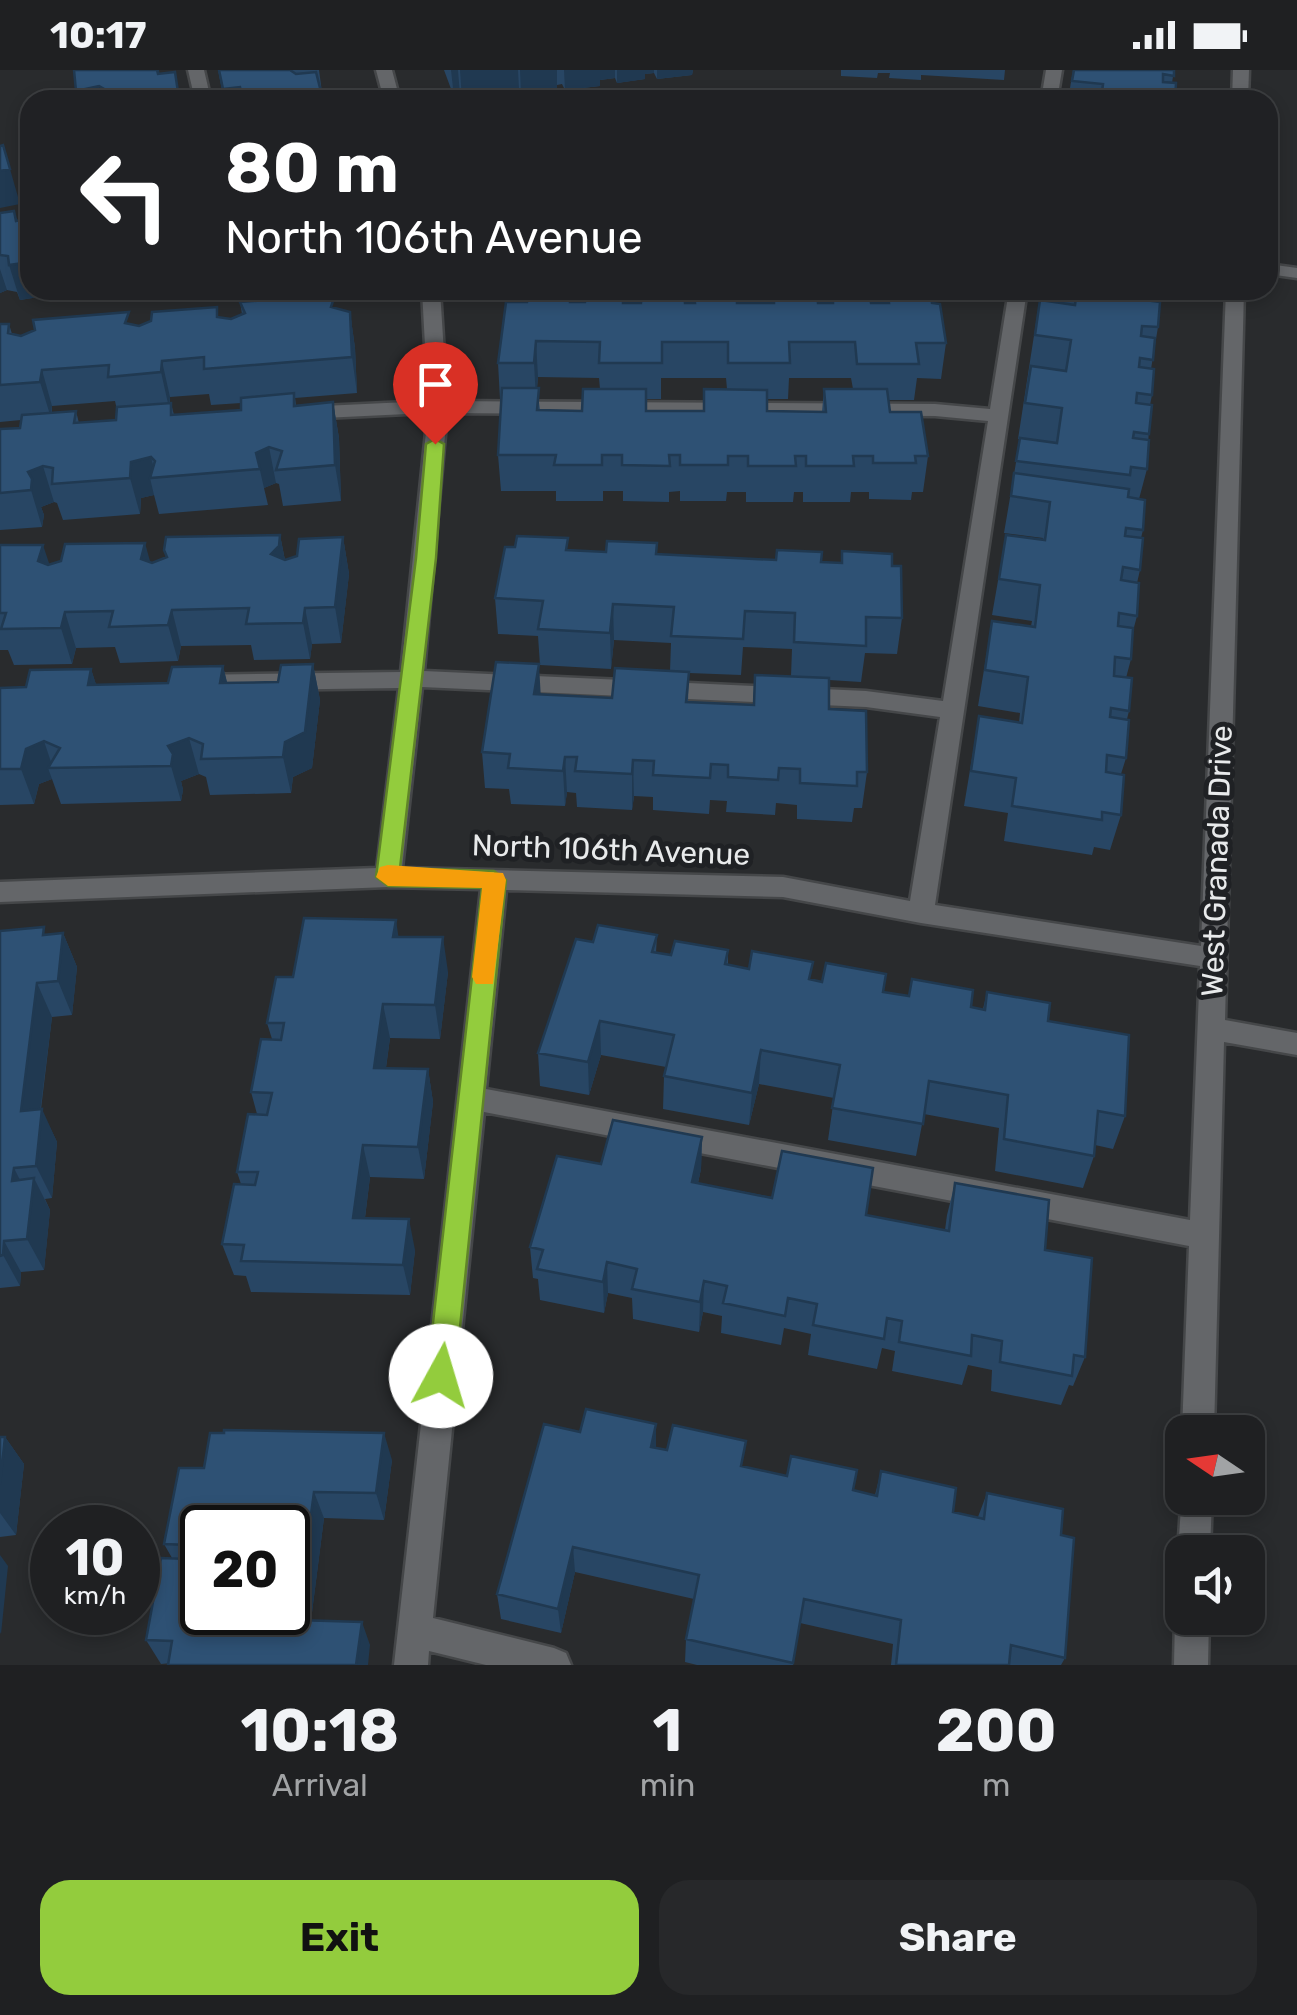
<!DOCTYPE html>
<style>
:root{--surface:#1f2022;--page:#27282a;--text:#f1f3f6;--muted:#a1a3a5;--line:#3c3e40;--accent:#93cc3d}
body{margin:0;font-family:Rubik,sans-serif;background:var(--page);color:var(--text);height:100vh;display:flex;flex-direction:column;font-size:38px;white-space:nowrap}
*{box-sizing:border-box;margin:0}
p{font-size:32px;color:var(--muted)}
.icon{flex:none;width:55px;height:55px;fill:none;stroke:currentColor;stroke-width:2;stroke-linecap:round;stroke-linejoin:round}
.map{position:relative;height:1595px;overflow:hidden}
.details{display:flex;flex-direction:column;background:var(--surface);flex:1}
.details>*{flex:none}
.top-card{position:absolute;left:20px;top:20px;width:1258px;height:210px;border-radius:30px;box-shadow:0 5px 15px #0003,0 0 0 2px var(--line);background:#202124;color:#fff;overflow:hidden}
.needle{width:65px;rotate:283deg}
.tools{position:absolute;left:1165px;top:1345px;display:grid;gap:20px}
.tools a{display:grid;place-items:center;width:100px;height:100px;border-radius:20px;background:var(--surface);box-shadow:0 5px 15px #0003,0 0 0 2px var(--line);font-size:50px}
.speed{position:absolute;left:30px;top:1435px;display:flex;gap:20px;font-size:50px;font-weight:700;text-align:center}
.speed>*{display:grid;place-content:center;width:130px;height:130px;border-radius:50%;background:var(--surface);box-shadow:0 5px 15px #0003,0 0 0 2px var(--line);line-height:1}
.speed small{font-size:25px;font-weight:400}
.speed .limit{border:5px solid #111;border-radius:15px;background:#fff;color:#111}
.pin{position:absolute;display:grid;place-items:center;width:85px;height:85px;color:#fff;margin:-102px -42px;border-radius:50% 50% 50% 0;rotate:-45deg;box-shadow:0 0 10px #0007}
.pin .icon{rotate:45deg}
.me{position:absolute;width:110px;margin:-55px;rotate:6deg;stroke-linejoin:round;filter:drop-shadow(0 0 8px #0008)}
.turn{display:flex;align-items:center;gap:35px;height:210px;padding:0 40px;font-size:45px}
.turn .icon{width:130px;height:130px;stroke-width:2.5}
.turn b{display:block;font-size:70px;line-height:85px}
.eta{display:flex;justify-content:space-evenly;align-items:center;height:170px;text-align:center}
.eta b{font-size:60px;font-weight:700;line-height:70px}
.button{display:flex;gap:20px;margin-top:auto;padding:20px 40px}
.button a{flex:1;height:115px;border-radius:30px;background:var(--accent);color:#111;font-size:40px;font-weight:700;line-height:115px;text-align:center}
.button a+a{background:var(--page);color:var(--text)}
.status{display:flex;justify-content:space-between;align-items:center;height:70px;padding:0 50px;background:var(--surface);direction:ltr}
.status svg{height:28px;fill:currentColor}
.map>svg:first-child{display:block}
</style>
<div class="status"><b>10:17</b><svg viewBox="0 0 49 12"><path d="M0 12V9h3v3zM5 12V6h3v6zM10 12V3h3v9zM15 12V0h3v12zM26 1h20v11H26zM47 4h2v5h-2z"/></svg></div>
<div class="map">
<svg width="1297" height="1595" viewBox="0 0 1297 1595">
<rect width="100%" height="100%" fill="#292b2d"/>
<g fill="none" stroke-linecap="round" stroke-linejoin="round">
<g stroke="#454749" stroke-width="5">
<path id="minor" d="M188,0h16l7,30h-16z
M376,0h16l8,30h-16z
M1046,0h16l-5,30h-16z
M1233,0h16l-1,30h-16z
M1268,194l29,4v10l-29,-4z
M422,220h18l7,111 488,3 55,5 19,-119h18l-92,615 266,41 25,-656h18l-19,730 72,13v22l-73,-13 -10,390h-32l7,-186 -705,-134 -51,506 121,30 12,5 5,12h-85l-57,-14 -1,14h-34l87,-776 -93,-2 -388,15v-20l377,-14 22,-180 -206,3 -11,-8 11,-8 208,-3 27,-259 -126,6 -10,-6 10,-6 126,-6zM447,343l488,3 53,5 -45,280 -77,-10 -442,-20zM422,617l444,20 74,10 -30,184 -127,-24 -381,-9zM506,820l277,7 138,26 279,43 -10,254 -704,-131z
M1182,1422v6h30l-2,54h-28v12l-4,-12z
M1182,1535v13h27l-1,47h-34l1,-47z"/>
</g>
<use href="#minor" fill="#646669" fill-rule="evenodd"/>
</g>
<path fill="#284664" fill-rule="evenodd" d="M218,0h101l4,30h-99z
M444,0h249l-1,5 -35,4 -3,-6 -9,1v5l-28,4 -2,-5 -15,2v6l-35,4 -3,-6 -5,1v6l-36,4 -2,-6 -20,3v6l-19,2h-18l-2,-4 -6,1z
M833,0h172l-1,10 -83,-5v5l-32,-2 1,-5h-12l-1,5 -36,-2v-6z
M1073,0h101l-2,13 3,17h-107z
M14,141l3,9 65,70 -62,10 -3,-8 -10,-2 -7,3v-80z
M1041,220h120l-3,37 -7,42 1,26 -2,10 -3,64 -8,30 4,31 -2,8 -1,32 -3,13v33l-4,15 -2,28 -5,19 3,33 -2,8 -1,39 -5,16v41l-11,35 -16,-3 -2,8 -88,-14 4,-28 -44,-7 15,-90 40,7 1,-10 -42,-7 14,-85 39,5 1,-5 -40,-6 14,-80 36,5 1,-2 -39,-5 16,-94h-2z
M888,225l44,8 14,40 -5,36 -24,-1 -3,22h-26l2,12 38,44 -5,36h-11l-1,8 -42,-1v-7h-18l-1,10h-47v-10h-9l-1,10h-47v-10h-19l-1,9h-46v-10l-11,1v10l-46,-1v-10h-20v10h-47v-10h-55l-3,-36 4,-56h-2l-2,-36 73,-61 261,1 1,-6 38,6h16zM538,307l61,1 1,11 -18,22 -42,-1 -3,-22zM661,308h65l1,11h-23l-1,22h-57v-12h15zM789,308h62l2,11h-29l-2,23 -55,-1v-12h21z
M240,232l97,7 13,3 5,36 2,45 -62,5 1,7 37,-3 6,36 2,63 -58,5 -4,-22 -3,-1 -12,5 4,17 -109,9 -5,-19 -13,3 -1,16 -77,6 -6,-17 -3,-1 -13,5 3,8 -2,12 -42,3v-101l20,-1 1,-8 -21,2v-98h9l3,10 9,2 111,-12 7,2 80,-9 12,2 11,-5zM209,324l2,11 30,-2v7l-67,5 -3,-12h-1v-6zM115,331l2,9 -1,10 -37,3 -3,-12 -24,1v-6z
M280,465l5,25 58,-23 6,37 -8,69 -29,1 -2,15 -56,1 -3,-15 -70,1 -3,15 -58,2 -5,-16 -39,1 -4,16 -58,1 -6,-15h-8v-105l49,20 103,-2 14,-5 -2,-8z
M657,473v11l184,9 1,-12 50,15 10,52 -5,36 -32,-1 -4,29 -32,-2v29l38,63 -5,36h-8l-2,14 -55,-3v-14l-21,-2 -1,12 -49,-3 1,-11 -17,-1 -1,14 -56,-4v-13l-19,-1 -2,14 -55,-3 -1,-14 -9,-1 -2,14 -54,-2 -2,-15 -24,-1 -3,-36 58,-57 72,3 58,-27 1,-28 -57,-3 -3,29 -71,-4 -2,-29 -40,-2 -3,-36 73,-48 38,2zM743,577l49,2 -1,27 -36,-1 -2,30 -65,-3 1,-29 52,2z
M313,594l7,36 -8,68 -19,9 -2,16 -81,2 -4,-18 -7,-3 -18,7 2,9 -2,11 -120,3 -9,-25 -13,5 -5,20 -34,1v-117l26,-1 65,-18 5,16 72,-2 55,-17 4,17 51,-1z
M0,861l47,4 16,-2 14,34 -5,48 -20,2 -11,92 16,33 -5,56 -7,1 5,11 -6,60 -23,2 -1,14 -20,2z
M657,865l-1,18 15,2 57,-5v15l155,27 100,17 4,-17 61,29 77,95 -12,33 -18,-4 -1,11 -11,32 -88,-17 4,-43 -75,-14 -8,42 -88,-16 6,-42 -75,-14 -10,41 -86,-16 1,-33 2,-9 -65,-12 -12,40 -49,-9 -2,-33z
M399,867l49,35 -8,67 -50,-1 -4,30 42,1 5,33 -9,77 -54,-2 -5,41 50,32 -5,45 -159,-3 -5,-16 -12,-1 -12,-31 19,-60 -4,-12 20,-58 -6,-22 21,-53 -5,-16 26,-46z
M702,1067l-1,32 -3,14 247,47 2,-15 8,-32 90,67 40,107 -12,29 -4,-1 -8,20 -70,-14 1,-21 -24,-5 -6,20 -70,-14 3,-20 -13,-3 -5,21 -69,-14 3,-21 -27,-6 -3,17 -60,-12 1,-17 -19,-4 -4,20 -66,-13 -1,-21 -24,-5 -4,20 -64,-13 -2,-21 -5,-1 -3,-31 71,-83z
M0,1367h5l19,27 -8,71 -16,2z
M656,1378l219,47 6,-24 72,41 25,5 9,-24 74,42 4,123 -4,7h-170l2,-21 -93,-21 -7,42h-96l-12,-3 1,-23 8,-40 -119,-27 -14,61 -60,-14 -4,-25z
M392,1390l-8,60 -60,-2 -13,102 59,25 -209,19 -15,-24 26,-82 -8,-14 40,-76z"/>
<path fill="#203951" d="M75,0h84l4,24 12,-22 5,28h-18l-63,-14 3,14h-24l-2,-9z
M451,0h7l2,26 -6,1z
M460,0h58l1,19 -20,3v6l-37,2z
M520,0h37v21l-36,4z
M564,0h51v8l-15,2v6l-35,4z
M617,0h37v3l-9,1v5l-28,4z
M657,0h36l-1,5 -35,4z
M240,17l2,13h-17l-2,-11z
M0,75l7,25 3,-1 10,35 -20,4z
M30,192v28h52l-62,10 -11,-35z
M0,199l7,21 -7,3z
M350,242l5,36 2,45 -5,-36z
M536,271l2,36 -2,22 -2,-36z
M162,291l8,36 -1,11 -8,-36z
M42,300l10,36 -1,12 -11,-36z
M333,332l6,36 2,63 -6,-36z
M269,377l7,36 -12,5 -8,-35z
M151,387l5,20 -6,1 4,17 -13,3 -1,16 -10,-36 1,-16z
M43,396l11,36 -13,5 3,8 -2,12 -11,-37 -3,-18z
M280,465l7,36 -16,-17z
M343,467l6,37 -8,69 -6,-36z
M145,473l10,36 -14,-20z
M43,475l12,36 -17,-20z
M613,534l1,36 -3,29 -1,-36z
M305,538l7,36 -2,15 -7,-36z
M172,540l9,36 -3,15 -10,-36z
M65,542l11,36 -4,16 -11,-36z
M313,594l7,36 -8,68 -19,9 -2,16 -8,-36 2,-15z
M539,594l2,36 -7,-6z
M223,596l9,36 -12,-19z
M91,599l12,36 -15,-20z
M189,668l10,36 -18,7 2,9 -2,11 -10,-35 -3,-20z
M44,671l9,27h-5l4,11 -13,5 -5,20 -13,-35 5,-20z
M565,687l2,35 -2,14 -2,-35z
M633,690l1,36 -2,14v-36z
M396,850l5,34 -8,-17z
M63,863l14,34 -5,48 -14,-34z
M443,867l5,35 -8,67 -5,-34z
M37,913l15,34 -16,127 -15,-33z
M383,934l7,34 -9,64 -7,-34z
M600,951l1,34 -12,40 -1,-33z
M761,980l-2,34 -10,41 3,-32z
M428,999l5,33 -9,77 -6,-32z
M42,1039l15,33 -5,56 -16,-32z
M702,1067l-1,32 -10,45 1,-32z
M363,1075l7,32 -9,72 -8,-31z
M14,1098l16,32 -18,-19z
M34,1108l16,32 -6,60 -17,-31z
M409,1149l6,31 -5,45 -7,-30z
M4,1171l17,31 -1,14 -17,-31z
M607,1192l1,31 -4,20 -1,-31z
M704,1211l-1,31 -4,20 1,-30z
M656,1354v28l-5,-5z
M384,1363l8,27 -8,60 -8,-27z
M5,1367l19,27 -8,71 -16,-22v-29z
M314,1422l10,26 -16,126 -11,-24z
M573,1477l2,25 -14,61 -3,-24z
M0,1485l8,11 -7,68 -1,-2z
M362,1552l8,23 -2,20h-12z"/>
<path fill="#2e5174" stroke="#203951" stroke-width="2.5" fill-rule="evenodd" d="M74,0h83l1,4 17,-2 3,20 -17,2 1,6h-80v-3l20,-3 4,-4 -7,-4 -23,5z
M219,0h71l6,4 20,-2 7,28h-80l-3,-13 -17,2z
M1074,0h100v6l-11,-2v8l13,1 -1,17h-74l2,-16 -31,-3z
M965,23l2,7h-37l-2,-6z
M920,25l1,5h-37l-2,-4z
M832,27v3h-38v-2z
M3,75l7,24 -10,2v-25z
M14,141l2,10 14,-3v44l-21,3 -1,-9 -8,-1v-42z
M1077,220h84l-1,7 -15,-2 -1,5 16,2 -2,25 -16,-1 -1,10 14,2 -2,22 -13,-2 -1,9 15,2 -2,26 -15,-2 -1,10 16,2 -3,29 -15,-2 -1,6 16,2 -2,29 -16,-2 -1,8 -114,-14 4,-23 37,5 5,-35 -37,-5 6,-37 35,5 5,-31 -36,-5 5,-35 35,5z
M642,224h42l1,9h10l-1,-9h43v9h37v-9h43l1,9h15v-6h37l1,6h18l-1,-8h43l1,8 8,1 6,39h-30l3,21h-62l-2,-22h-66l1,21h-62v-21h-66v21h-63l1,-21 -64,-1 -2,22h-36l8,-61h21l1,-7h42v7h15l1,-6h37v7h18z
M335,225l-4,12 19,5 2,45 -148,12v-12l-42,4 -1,11 -53,5 1,-12 -67,5 -2,12 -40,3v-61h9l-1,9 13,3 14,-6 -2,-10 96,-8 -4,11 14,3 12,-5 1,-9 65,-5v10l14,2 14,-6 -5,-11z
M502,318h37l-2,22 45,1 1,-22h63v22h58v-22l63,1v21l59,1 -2,-23h63l3,23h31l7,44h-13l1,7h-43v-7h-20l1,10h-48v-10h-11l1,10h-48v-10h-20v9h-48v-10h-11l1,11 -48,-1v-10h-20v10h-48l2,-10h-58z
M294,323v13l39,-4 2,63 -59,5 6,-19 -13,-4 -13,6 4,16 -110,9 5,-17 -4,-4 -20,5 -1,16 -78,6 1,-16 -10,-2 -15,6 4,7 -1,11 -31,3v-64l20,-1 2,-13 54,-4 -2,12 42,-3 1,-13 54,-4v12l70,-5v-12z
M1014,403l115,16 -1,8 17,3 -2,30 -17,-2 -1,8 18,2 -3,32 -17,-3 -2,13 18,3 -2,33 -18,-3 -1,13 15,2 -2,31 -16,-2 -1,19 18,2 -3,33 -18,-3 -1,9 19,3 -3,38 -19,-3 -1,17 18,3 -3,40 -19,-3v8l-90,-14 4,-28 -45,-7 8,-55 43,7 6,-46 -43,-7 7,-49 43,6 5,-42 -41,-6 7,-44 39,5 5,-38 -39,-6z
M280,465l-1,11 -8,8 14,6 12,-4 2,-17 44,-2 -8,70 -30,1 -2,15 -57,1 3,-16 -77,2 -4,15 -59,2 4,-16 -48,1 -4,16 -60,1 5,-16h-6v-68h43l-5,16 10,4 13,-4 4,-17 80,-1 -4,16 11,4 15,-6 -3,-7 2,-13z
M517,466l51,2 -2,12 40,2 1,-11 50,2 -1,11 120,6 1,-10 45,2 -1,10 21,1v-12l50,3v12h9l1,52 -36,-1v29l-72,-4 1,-29 -50,-2 -2,28 -72,-3 3,-29 -61,-3 -3,29 -72,-4 5,-28 -48,-3 10,-51h10z
M496,592l43,2 -5,30 78,4 3,-30 74,4 -3,30 68,3 1,-30 74,3v31l37,2 1,61h-10v14l-57,-3v-14l-21,-1 -1,12 -50,-3v-12l-17,-1 -1,14 -57,-3 1,-14 -21,-1 -1,14 -57,-3 2,-14h-12l-2,14 -55,-3 2,-14 -28,-2z
M313,594l-8,68 -20,10 -2,15 -82,2 2,-15 -14,-6 -21,8 5,8 -2,12 -123,2 12,-20 -16,-7 -18,8 -5,20h-21v-81l26,-1 4,-17 61,-1 -3,16 80,-2 4,-16 51,-1 -3,17 58,-1 3,-17z
M304,848l92,2 -3,17h50l-8,68 -52,-1 -9,64 54,1 -10,78 -55,-2 -10,73 56,1 -6,46 -162,-4 3,-16 -22,-1 12,-60 21,1 3,-13h-21l11,-58 19,1 5,-22 -21,-1 10,-53 20,1 3,-17h-17l9,-46h17z
M598,855l59,10 -5,17 19,3 4,-14 53,9 -3,14 24,5 3,-18 61,11 -4,17 13,3 4,-19 60,11 -3,18 26,4 3,-17 61,11 -2,17 14,3 2,-18 63,11 -2,18 81,14 -4,81 -27,-5 -4,45 -90,-17 4,-44 -79,-14 -6,43 -91,-16 8,-43 -79,-15 -9,43 -88,-17 10,-41 -74,-14 -12,41 -50,-9 38,-114 17,3z
M44,857l-1,8 20,-2 -5,48 -21,2 -16,128 21,-2 -6,57 -22,2 -2,13 22,-3 -7,61 -23,2 -1,14 -3,1v-325z
M613,1050l89,17 -10,45 80,16 10,-47 91,17 -7,47 83,16 6,-48 94,17 -4,50 47,8 -7,99 -11,-2 -2,21 -72,-14 2,-21 -30,-6 -1,21 -72,-14 3,-21 -15,-3 -3,21 -71,-14 4,-21 -29,-6 -3,18 -62,-13 4,-17 -23,-5 -4,21 -68,-13 5,-20 -30,-7 -4,20 -66,-13 6,-19 -13,-3 27,-91 44,8z
M586,1339l70,15 -5,23 16,3 6,-25 73,16 -5,25 46,10 4,-20 66,14 -4,20 24,6 4,-25 75,17 -3,24 31,7 3,-26 76,16 -2,26 13,3 -9,120 -54,-13 -2,20h-113l5,-45 -97,-21 -11,64 -107,-24 13,-64 -126,-28 -15,62 -61,-15 47,-170 36,8z
M224,1360l160,3 -8,60 -62,-1 -17,128 65,2 -6,43h-188l4,-24 -26,-1 15,-82 26,1 2,-14 -25,-1 15,-76h25l6,-35h14zM202,1458h86v84h-86z
M0,1367h5l-5,47z"/>
<path fill="#93cc3d" stroke="#608528" stroke-width="2.5" d="M435,369l9,5 -8,114 -36,310 94,3 12,9 -51,496 -4,10 -10,4 -10,-4 -4,-10 55,-488 -94,-2 -12,-9 40,-319 10,-114z"/>
<path fill="#f59e0b" d="M388,795l115,8 3,7 -13,104h-17l-4,-7 10,-89 -94,-2 -12,-9 4,-10z"/>
<g text-anchor="middle" stroke-width="10" stroke-linejoin="round" paint-order="stroke">
<g font-size="30" fill="#e8eaeb" stroke="#1f2124">
<text transform="translate(611 780) rotate(2)" y="10">North 106th Avenue</text>
<text transform="translate(1217 791) rotate(-88)" y="10">West Granada Drive</text>
</g>
</g>
</svg>
<div class="tools">
<a><svg class="needle" viewBox="-14 -14 28 28"><path d="M0-13l5 13h-10z" fill="#e53935"/><path d="M0 13l5-13h-10z" fill="#a1a3a5"/></svg></a>
<a><svg class="icon" aria-label="sound" viewBox="0 0 24 24"><path d="M4 9h4l5-4v14l-5-4H4zM17 9q2 3 0 6"/></svg></a>
</div>
<div class="speed"><div>10<small>km/h</small></div><div class="limit">20</div></div>
<div class="pin" style="left:435px;top:374px;background:#d93025"><svg class="icon" aria-label="arrive" viewBox="0 0 24 24"><path d="M6 21V4h12l-3 4 3 4H6"/></svg></div>
<svg class="me" style="left:441px;top:1306px" viewBox="-20 -20 40 40"><circle r="19" fill="#fff"/><path d="M0-13L10 11 0 6-10 11z" fill="#93cc3d"/></svg>
<div class="top-card">
<div class="turn"><svg class="icon" aria-label="left" viewBox="0 0 24 24"><path d="M17 20v-9H6M10 6l-5 5 5 5"/></svg><div><b>80 m</b>North 106th Avenue</div></div>
</div>
</div>
<section class="details">
<div class="eta">
<div><b>10:18</b><p>Arrival</p></div>
<div><b>1</b><p>min</p></div>
<div><b>200</b><p>m</p></div>
</div>
<div class="button"><a>Exit</a><a>Share</a></div>
</section>
